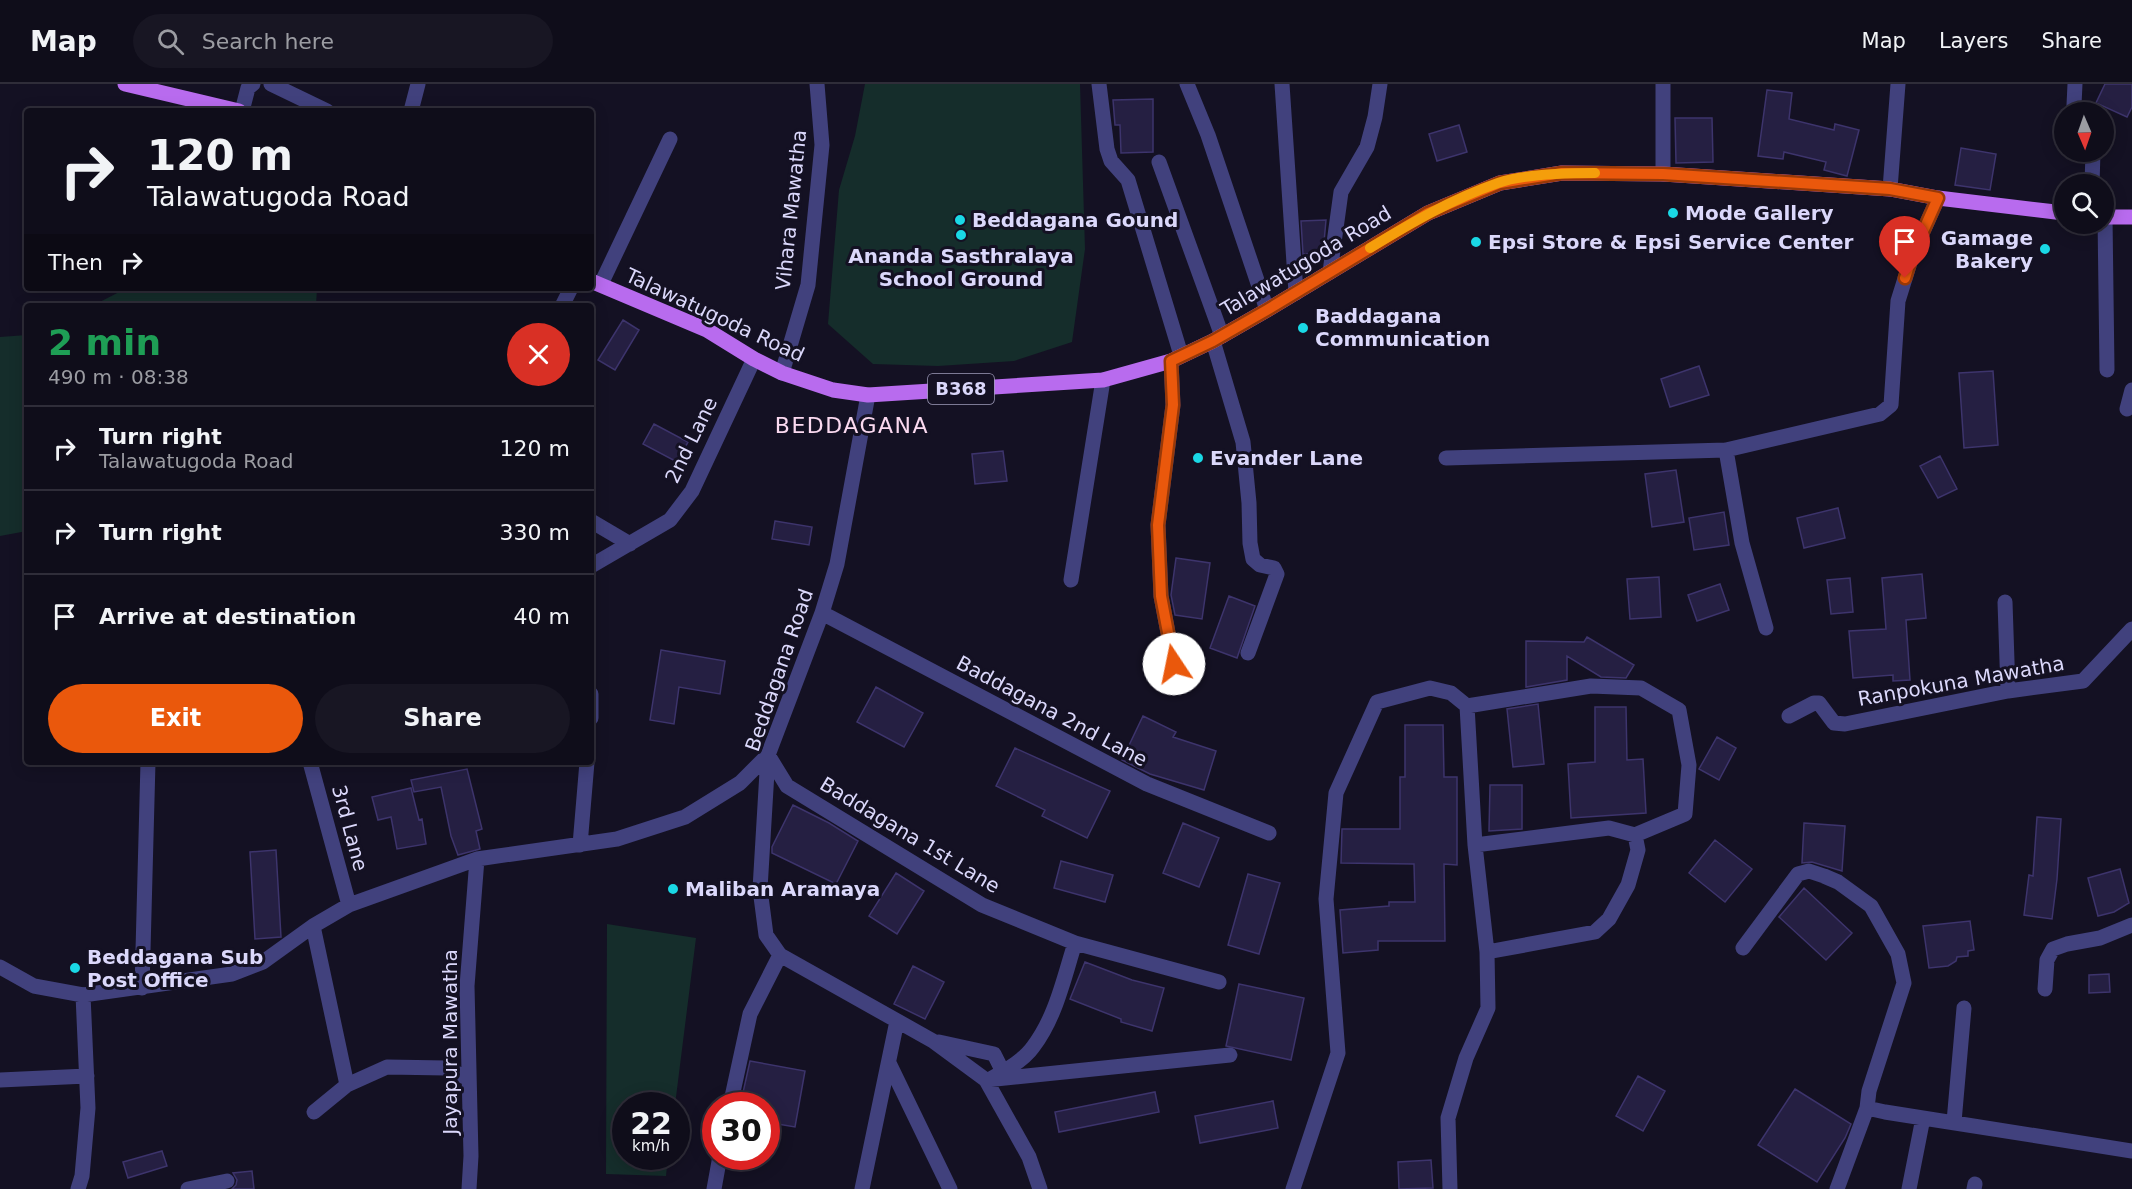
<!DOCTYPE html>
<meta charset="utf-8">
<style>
:root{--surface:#0f0d1a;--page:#181623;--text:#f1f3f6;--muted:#9b9ca2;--line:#2f2d39;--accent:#ea580c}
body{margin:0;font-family:"DejaVu Sans",sans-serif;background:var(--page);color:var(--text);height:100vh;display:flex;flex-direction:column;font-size:22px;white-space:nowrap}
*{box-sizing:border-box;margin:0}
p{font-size:20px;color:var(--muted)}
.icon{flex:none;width:33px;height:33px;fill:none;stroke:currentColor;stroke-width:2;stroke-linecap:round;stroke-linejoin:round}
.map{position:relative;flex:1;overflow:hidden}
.drawer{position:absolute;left:24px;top:219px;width:570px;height:462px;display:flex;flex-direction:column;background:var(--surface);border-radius:6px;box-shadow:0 3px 15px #0003,0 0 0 2px var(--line)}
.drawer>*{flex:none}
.guide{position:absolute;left:24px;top:24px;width:570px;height:183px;border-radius:6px;box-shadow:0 3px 15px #0003,0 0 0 2px var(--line);background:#0f0d1a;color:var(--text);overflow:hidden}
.needle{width:39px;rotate:178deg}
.fabs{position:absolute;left:2054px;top:18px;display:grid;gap:12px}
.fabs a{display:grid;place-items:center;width:60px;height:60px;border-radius:50%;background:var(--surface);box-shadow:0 3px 15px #0003,0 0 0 2px var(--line);font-size:30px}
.speed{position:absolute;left:612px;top:1008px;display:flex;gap:12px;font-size:30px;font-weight:700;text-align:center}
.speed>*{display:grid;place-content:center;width:78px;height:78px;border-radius:50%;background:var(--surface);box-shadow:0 3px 15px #0003,0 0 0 2px var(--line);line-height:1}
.speed small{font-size:15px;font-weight:400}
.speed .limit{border:9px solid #d22;background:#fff;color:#111}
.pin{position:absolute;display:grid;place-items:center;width:51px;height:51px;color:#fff;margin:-62px -26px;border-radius:50% 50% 50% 0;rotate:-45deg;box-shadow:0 0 6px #0007}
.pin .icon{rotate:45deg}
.me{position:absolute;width:66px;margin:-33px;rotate:349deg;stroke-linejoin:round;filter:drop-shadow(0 0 4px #0008)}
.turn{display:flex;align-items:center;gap:21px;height:126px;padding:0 24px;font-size:27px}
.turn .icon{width:78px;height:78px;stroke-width:2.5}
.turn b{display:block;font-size:42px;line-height:51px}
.then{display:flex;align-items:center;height:57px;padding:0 24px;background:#0003;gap:12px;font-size:22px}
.round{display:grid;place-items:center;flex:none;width:63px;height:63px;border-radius:32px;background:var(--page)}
.head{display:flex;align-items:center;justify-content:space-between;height:102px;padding:0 24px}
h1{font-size:36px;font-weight:600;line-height:45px;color:#1e9e55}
.cta{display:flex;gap:12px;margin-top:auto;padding:12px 24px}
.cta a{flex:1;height:69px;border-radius:36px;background:var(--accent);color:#fff;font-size:24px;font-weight:600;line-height:69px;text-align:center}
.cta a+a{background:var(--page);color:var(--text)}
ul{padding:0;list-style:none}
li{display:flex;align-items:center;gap:18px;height:84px;padding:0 24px;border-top:2px solid var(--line)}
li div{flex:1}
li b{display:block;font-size:22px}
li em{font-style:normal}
header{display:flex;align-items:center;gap:36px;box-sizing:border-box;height:84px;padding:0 30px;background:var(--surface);border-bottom:2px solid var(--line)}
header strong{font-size:28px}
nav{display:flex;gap:33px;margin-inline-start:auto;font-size:21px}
.search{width:420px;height:54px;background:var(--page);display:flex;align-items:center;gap:15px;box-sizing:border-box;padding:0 21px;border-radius:33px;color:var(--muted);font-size:22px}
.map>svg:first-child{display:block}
</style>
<header>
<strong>Map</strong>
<div class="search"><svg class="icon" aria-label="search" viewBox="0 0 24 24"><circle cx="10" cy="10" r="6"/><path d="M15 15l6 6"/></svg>Search here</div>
<nav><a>Map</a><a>Layers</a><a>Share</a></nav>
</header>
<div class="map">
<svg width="2132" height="1105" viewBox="0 0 2132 1105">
<rect width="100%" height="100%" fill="#141123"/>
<path fill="#152d2b" d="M865,0h215l5,165 -13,93 -58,19 -76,5 -65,-2 -45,-40 11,-134 16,-54z
M127,204h190l-1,18h-224z
M27,251v196l-27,5v-199z
M607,840l89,14 -21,167 -49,1v50l42,1 -2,19 -60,-2z"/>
<path fill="#251f42" stroke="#3d346c" stroke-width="1.5" d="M2105,0h27v23l-5,10 -31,-14z
M1767,6l25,3 -3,26 45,11 1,-6 24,6 -12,46 -23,-6 2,-8 -42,-10 -1,7 -25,-3z
M1153,15v53l-32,1 -1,-28h-5l-2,-25z
M1675,34h37l1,44 -37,1z
M1459,41l8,27 -30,9 -8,-27z
M1961,64l35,6 -6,36 -35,-5z
M1326,136l-3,33 -20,1 -2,-33z
M623,236l16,10 -24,40 -17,-10z
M1699,282l10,29 -39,12 -9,-28z
M1993,287l5,74 -34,3 -5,-75z
M654,340l34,18 -11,20 -34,-18z
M1003,367l4,30 -32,3 -3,-30z
M1940,372l17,33 -19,9 -18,-32z
M1676,386l8,52 -32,5 -7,-53z
M1838,424l7,30 -41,10 -7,-30z
M1724,428l5,33 -35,5 -5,-32z
M775,437l37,6 -3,18 -37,-6z
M1176,474l34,5 -8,56 -27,-4 -4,-20z
M1922,490l4,44 -20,2 4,60 -17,1v-6l-40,3 -4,-47 37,-2 -4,-51z
M1659,493l2,40 -31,2 -3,-40z
M1850,494l3,34 -22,2 -4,-34z
M1720,500l9,26 -32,11 -9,-26z
M1229,512l26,10 -18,52 -27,-10z
M1587,553l47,28 -8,13 -25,-1 -34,-21v24l-41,7v-46l58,1z
M661,566l64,11 -5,33 -41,-7 -5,37 -24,-4z
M876,603l47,26 -19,34 -47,-25z
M1538,620l6,60 -31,3 -6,-58z
M1595,623h31l1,53 16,-1 3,54 -75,5 -3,-54 27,-2z
M1143,632l33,16 -3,5 43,14 -12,39 -54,-16 -28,-14z
M1405,641h38l1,52h13v88l-13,-1 1,77h-67v9l-35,3 -3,-43 49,-4v-4h26l-1,-38 -73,-1 1,-34h58v-52h5z
M1717,653l19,11 -17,32 -20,-11z
M1015,664l95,43 -23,47 -45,-22 3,-6 -49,-24z
M467,685l15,60 -6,2 4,18 -22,6 -7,-19 -10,-49 -27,5 -3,-12z
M1490,701h32v44l-33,2z
M411,704l8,32 3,-1 4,25 -29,5 -6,-32 -13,3 -6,-23z
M793,721l36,18 29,18 -22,43 -64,-31v-6z
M2037,733l24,2 -4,60 -5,40 -28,-4 5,-40 4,1z
M1183,739l36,15 -20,49 -36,-14z
M1804,739l41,3 -3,45 -30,-9 -10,1z
M1715,756l37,29 -27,33 -36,-29z
M276,766l5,87 -26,2 -5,-87z
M1061,777l52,14 -8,27 -51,-14z
M2120,785l9,34 -15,9 -16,4 -10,-38z
M896,789l28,18 -27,43 -28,-18z
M1248,790l32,9 -21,71 -31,-9z
M1804,804l48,45 -26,27 -47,-43z
M1970,837l4,29 -6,1v5l-11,1 -1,4 -8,5 -19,2 -6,-42z
M1085,878l47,18 32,8 -12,43 -31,-9v-3l-51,-20z
M913,882l31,16 -19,37 -31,-15z
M2109,890l1,18 -21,1v-18z
M1239,900l65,14 -13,62 -65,-14z
M750,977l55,10 -10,56 -29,-5v-16h-26z
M1638,992l27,15 -22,40 -27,-15z
M1795,1005l56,35 -6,14 -28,44 -59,-37z
M1155,1008l4,20 -100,20 -4,-20z
M1273,1017l5,27 -78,15 -5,-27z
M162,1067l5,15 -39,12 -5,-16z
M1431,1076l2,28 -34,1 -1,-27z
M252,1087l2,18h-22l4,-4 1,-5 -4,-7z"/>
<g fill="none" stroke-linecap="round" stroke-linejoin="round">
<path stroke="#41417d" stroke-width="15" d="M271,0l56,27
M1099,0l8,65 4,12 17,19 53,175
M1187,0l21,51 59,175
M1282,0l14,209
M1663,0v90
M2075,0l-1,21 3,7
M242,27l6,-23 5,-4
M411,27l7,-27
M1159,78l63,174
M2092,100l1,-32
M1890,105l8,-105
M2105,133l2,153
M1330,188l11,-80 26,-45 8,-30 5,-33
M601,200l69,-145
M562,222l9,-18
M1213,257l30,101 6,61 1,40 3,16 7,6 14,3 3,6 -29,79
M1171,277l2,44 -15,120 3,71 13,68
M782,289l26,-88 14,-140 -5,-61
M868,311l-31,169 -15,49 -54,142 -8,134 6,46 14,20 153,86 53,39 43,77 11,32
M2127,325l5,-19
M1726,366l16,93 24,85
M1446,374l280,-8 154,-36 11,-9 7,-104 14,-45 26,-58
M591,437l39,23
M591,482l79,-46 22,-29 62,-132
M1071,496l32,-200
M2005,518l3,89
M822,529l325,171 122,49
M591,610v24
M1467,622l124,-20 50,2 38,22 10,55 -4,49 -50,21
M1789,632l25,-13h5l15,20 11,1 163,-33 75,-10 49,-52
M310,678l39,143
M580,761l7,-83
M1475,761l134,-17 26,7 3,15 -10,35 -19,34 -14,13 -108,20
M313,842l34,159
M1743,864l55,-74 11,-3 15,5 14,6 33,24 27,48 6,29 -35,108 -2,17 18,4 247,39
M0,883l34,19 49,9 149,-21 31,-12 50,-36 36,-21 128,-46 140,-20 68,-22 55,-34 28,-28 19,31 195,119 93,38 144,39
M142,904l6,-226
M2045,905l2,-29 6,-11 14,-5 33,-6 32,-13
M939,958l55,12 9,18
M889,979l61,126
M992,994c13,-7 32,-18 41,-31 23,-30 31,-70 42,-104
M0,996l87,-4
M986,996l244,-25
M730,1022l20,-92 30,-59
M314,1028l33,-27 40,-18 59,1 23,11
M1954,1038l10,-114
M78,1105l4,-13 6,-68 -5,-113
M188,1105l39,-8
M469,1105l2,-33 -4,-170 10,-127
M714,1105l6,-33
M862,1105l35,-168
M1293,1105l45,-136 -12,-154 10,-106 41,-91 53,-14 21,5 16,13 8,139 12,107 1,56 -22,50 -18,60 2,71
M1837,1105l30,-81
M1909,1105l14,-71
M1974,1105l1,-5"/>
<path stroke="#b86bee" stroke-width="15" d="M125,0l114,27
M2103,133h29
M591,197l116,49 47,29 28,14 51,17 35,5 235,-15 68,-19 42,-20 54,-31 161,-97 72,-30 62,-10 101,1 227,15 48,9 126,15"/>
</g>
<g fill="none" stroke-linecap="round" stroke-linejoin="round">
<g stroke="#983908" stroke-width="15">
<path id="route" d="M1174,580l-13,-68 -3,-71 15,-120 -2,-44 42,-20 54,-31 161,-97 72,-30 62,-10 101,1 227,15 48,9 -26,58 -7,22"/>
</g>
<use href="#route" stroke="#ea580c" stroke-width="10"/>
<path stroke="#f59e0b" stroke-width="10" d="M1370,164c41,-25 82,-49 128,-65 26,-9 69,-10 97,-10"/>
</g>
<g fill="#1ad8e5" stroke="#141123" stroke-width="2">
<circle cx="1673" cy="129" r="6"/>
<circle cx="960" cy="136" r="6"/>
<circle cx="961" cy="151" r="6"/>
<circle cx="1476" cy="158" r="6"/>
<circle cx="2045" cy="165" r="6"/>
<circle cx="1303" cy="244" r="6"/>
<circle cx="1198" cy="374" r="6"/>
<circle cx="673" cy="805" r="6"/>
<circle cx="75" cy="884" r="6"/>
</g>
<g text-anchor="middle" stroke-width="6" stroke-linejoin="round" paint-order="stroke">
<rect fill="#141123" stroke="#9f9cba" stroke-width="1.5" x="928" y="290" width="66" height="30" rx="4.5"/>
<g font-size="18" font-weight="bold" fill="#dbd8fb">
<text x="961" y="311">B368</text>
</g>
<g font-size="20" fill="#dbd8fb" stroke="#141123">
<text transform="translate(791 126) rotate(-84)" y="7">Vihara Mawatha</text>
<text transform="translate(1306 177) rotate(-31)" y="7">Talawatugoda Road</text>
<text transform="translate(715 231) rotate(25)" y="7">Talawatugoda Road</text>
<text transform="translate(691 356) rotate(-64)" y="7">2nd Lane</text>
<text transform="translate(779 586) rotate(-71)" y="7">Beddagana Road</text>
<text transform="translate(1961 597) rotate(-10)" y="7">Ranpokuna Mawatha</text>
<text transform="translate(1052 627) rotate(28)" y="7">Baddagana 2nd Lane</text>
<text transform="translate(350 744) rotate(75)" y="7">3rd Lane</text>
<text transform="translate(910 751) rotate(31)" y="7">Baddagana 1st Lane</text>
<text transform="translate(450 958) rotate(-90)" y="7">Jayapura Mawatha</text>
</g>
<g font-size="20" font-weight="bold" fill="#dbd8fb" stroke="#141123" text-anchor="start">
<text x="1685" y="136">Mode Gallery</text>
<text x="972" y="143">Beddagana Gound</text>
<text x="2033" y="161" text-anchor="end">Gamage<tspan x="2033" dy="23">Bakery</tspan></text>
<text x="1488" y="165">Epsi Store &amp; Epsi Service Center</text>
<text x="961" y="179" text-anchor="middle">Ananda Sasthralaya<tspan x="961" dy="23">School Ground</tspan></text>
<text x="1315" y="239">Baddagana<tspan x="1315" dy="23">Communication</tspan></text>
<text x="1210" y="381">Evander Lane</text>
<text x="685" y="812">Maliban Aramaya</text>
<text x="87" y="880">Beddagana Sub<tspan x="87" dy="23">Post Office</tspan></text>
</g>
<g font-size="22" letter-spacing="1.5" fill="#fbdaf0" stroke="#141123">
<text x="852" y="349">BEDDAGANA</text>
</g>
</g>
</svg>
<div class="fabs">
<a><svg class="needle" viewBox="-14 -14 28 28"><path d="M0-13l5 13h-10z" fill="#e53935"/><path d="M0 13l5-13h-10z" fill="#9b9ca2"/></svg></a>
<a><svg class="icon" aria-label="search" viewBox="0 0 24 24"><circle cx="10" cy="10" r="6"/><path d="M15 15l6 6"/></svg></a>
</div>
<div class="speed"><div>22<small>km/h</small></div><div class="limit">30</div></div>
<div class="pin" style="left:1905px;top:194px;background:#d93025"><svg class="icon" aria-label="arrive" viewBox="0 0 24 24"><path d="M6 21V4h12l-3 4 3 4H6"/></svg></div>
<svg class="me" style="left:1174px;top:580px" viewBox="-20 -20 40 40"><circle r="19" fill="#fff"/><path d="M0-13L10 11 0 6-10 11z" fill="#ea580c"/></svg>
<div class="guide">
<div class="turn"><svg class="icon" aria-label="right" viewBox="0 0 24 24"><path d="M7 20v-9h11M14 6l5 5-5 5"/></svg><div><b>120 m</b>Talawatugoda Road</div></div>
<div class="then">Then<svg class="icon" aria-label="right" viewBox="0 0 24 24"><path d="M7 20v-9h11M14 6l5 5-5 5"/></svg></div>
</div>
<section class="drawer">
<div class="head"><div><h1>2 min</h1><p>490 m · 08:38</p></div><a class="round" style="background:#d93025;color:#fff"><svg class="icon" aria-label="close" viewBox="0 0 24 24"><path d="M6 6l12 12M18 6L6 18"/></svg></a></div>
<ul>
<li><svg class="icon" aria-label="right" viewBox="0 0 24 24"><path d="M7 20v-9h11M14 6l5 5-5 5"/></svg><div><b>Turn right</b><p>Talawatugoda Road</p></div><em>120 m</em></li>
<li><svg class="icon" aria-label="right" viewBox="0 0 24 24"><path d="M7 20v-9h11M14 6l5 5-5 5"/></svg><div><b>Turn right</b></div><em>330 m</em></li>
<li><svg class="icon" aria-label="arrive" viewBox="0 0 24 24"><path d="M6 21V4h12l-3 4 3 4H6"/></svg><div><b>Arrive at destination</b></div><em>40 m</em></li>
</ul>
<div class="cta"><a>Exit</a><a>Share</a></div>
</section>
</div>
